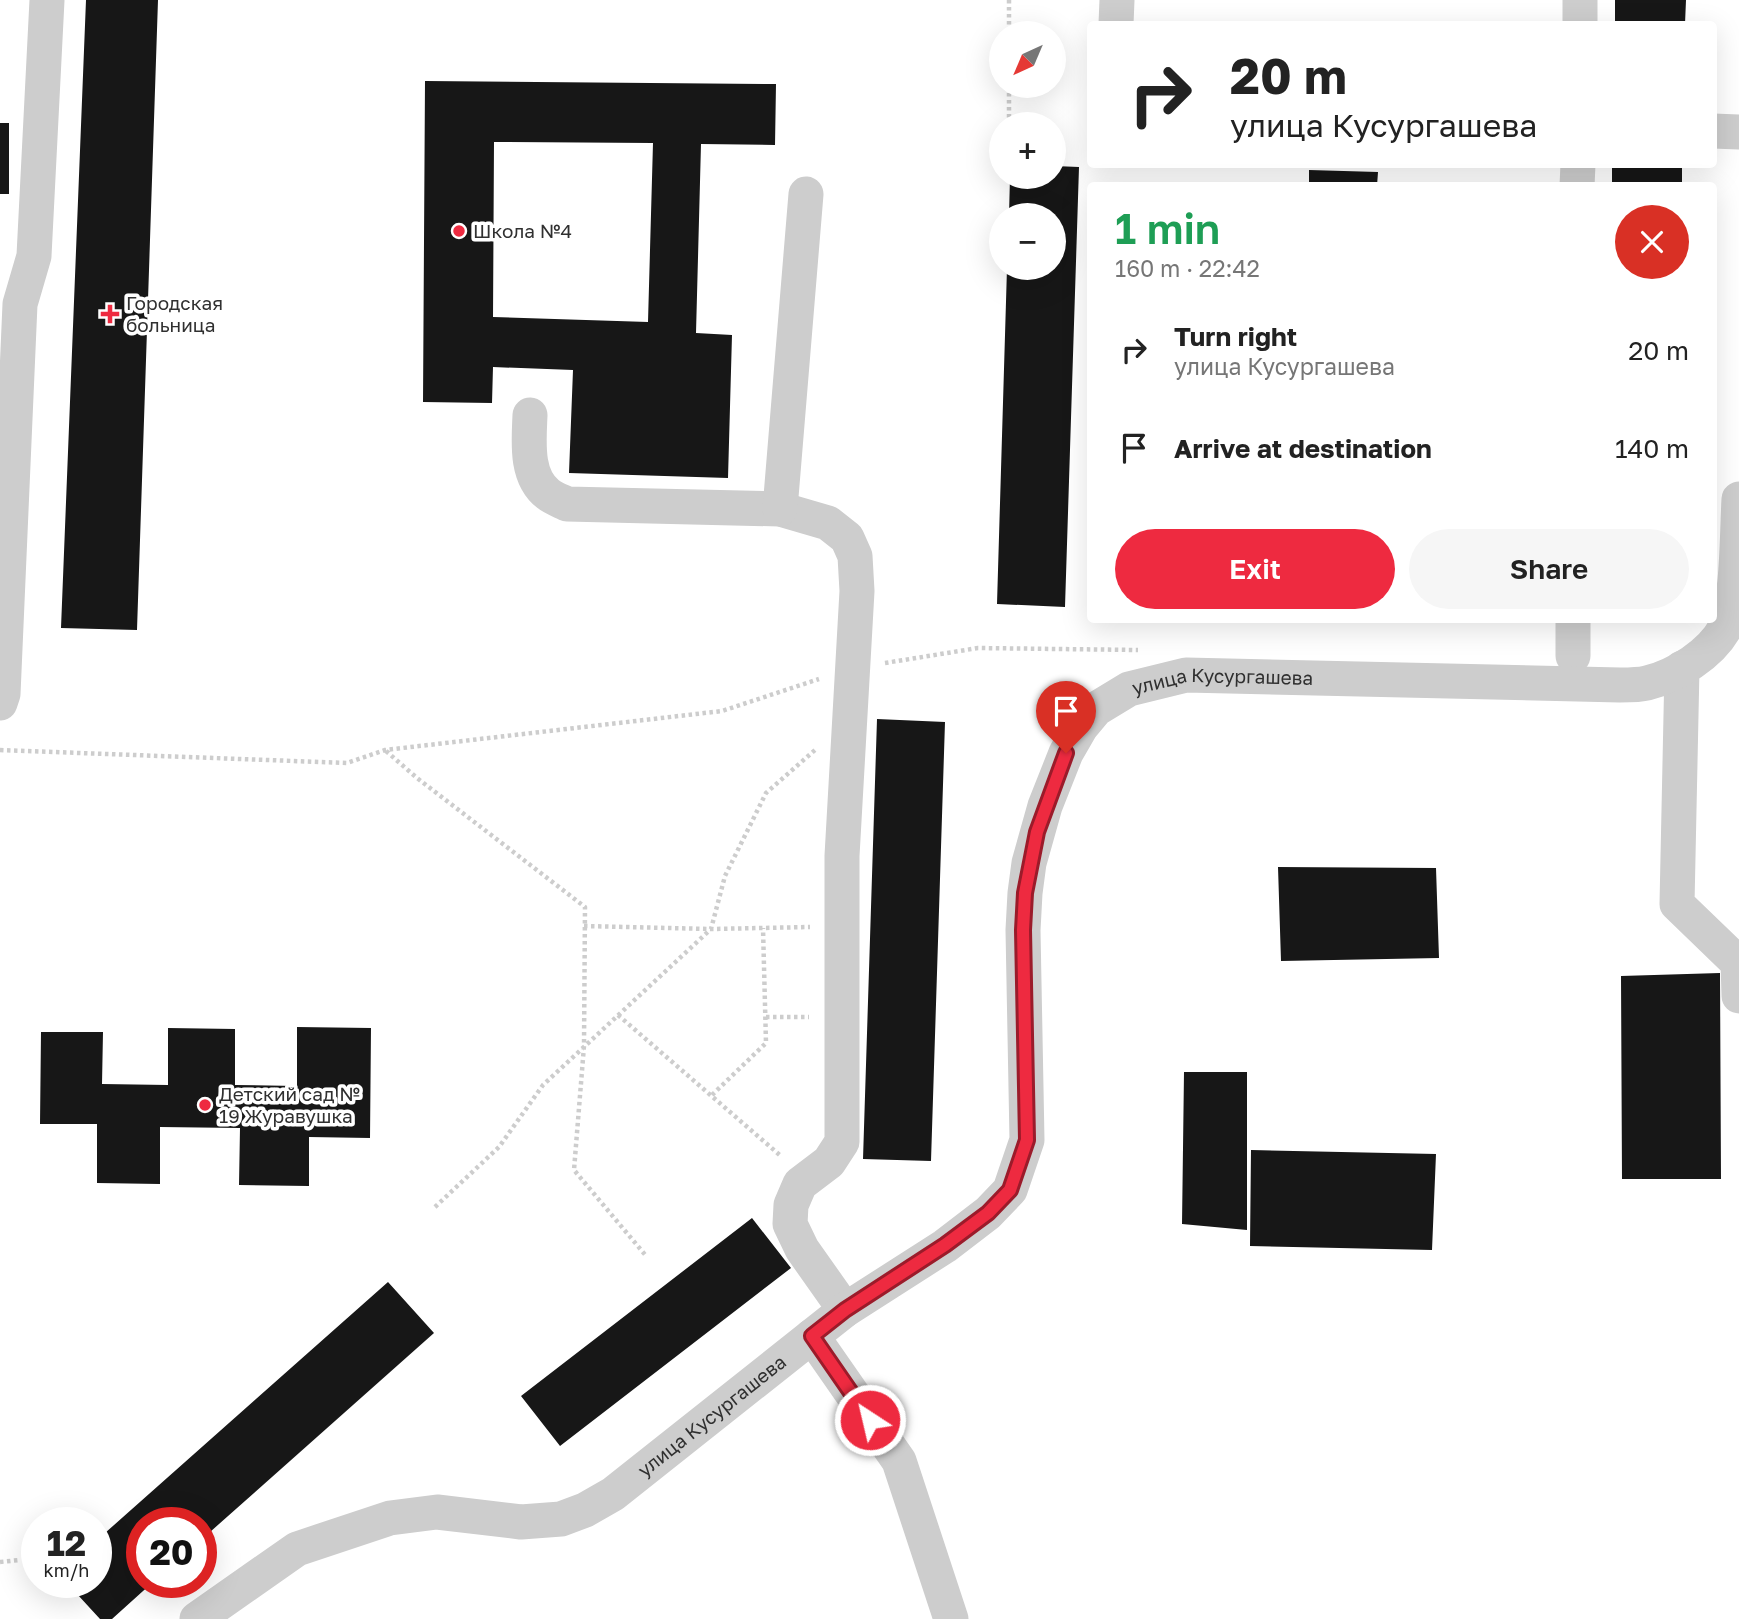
<!DOCTYPE html>
<meta charset="utf-8">
<style>
:root{--surface:#fff;--page:#f6f6f6;--text:#222;--muted:#767676;--accent:#ee2a40}
body{margin:0;font-family:"Golos Text",sans-serif;background:var(--page);color:var(--text);height:100vh;display:flex;flex-direction:column;font-size:26px;white-space:nowrap}
*{box-sizing:border-box;margin:0}
p{font-size:23px;color:var(--muted)}
.icon{flex:none;width:38px;height:38px;fill:none;stroke:currentColor;stroke-width:2;stroke-linecap:round;stroke-linejoin:round}
.map{position:relative;flex:1;overflow:hidden}
.sheet{position:absolute;left:1087px;top:182px;width:630px;height:441px;display:flex;flex-direction:column;background:var(--surface);border-radius:7px;box-shadow:0 7px 28px #0002}
.sheet>*{flex:none}
.banner{position:absolute;left:1087px;top:21px;width:630px;height:147px;border-radius:7px;box-shadow:0 7px 28px #0002;background:#fff;color:var(--text);overflow:hidden}
.needle{width:46px;rotate:224deg}
.fabs{position:absolute;left:989px;top:21px;display:grid;gap:14px}
.fabs a{display:grid;place-items:center;width:77px;height:77px;border-radius:50%;background:var(--surface);box-shadow:0 7px 28px #0002;font-size:35px}
.speed{position:absolute;left:21px;top:1507px;display:flex;gap:14px;font-size:35px;font-weight:700;text-align:center}
.speed>*{display:grid;place-content:center;width:91px;height:91px;border-radius:50%;background:var(--surface);box-shadow:0 7px 28px #0002;line-height:1}
.speed small{font-size:18px;font-weight:400}
.speed .limit{border:10px solid #d22;background:#fff;color:#111}
.pin{position:absolute;display:grid;place-items:center;width:60px;height:60px;color:#fff;margin:-72px -30px;border-radius:50% 50% 50% 0;rotate:-45deg;box-shadow:0 0 7px #0007}
.pin .icon{rotate:45deg}
.me{position:absolute;width:77px;margin:-38px;rotate:325deg;stroke-linejoin:round;filter:drop-shadow(0 0 5px #0008)}
.turn{display:flex;align-items:center;gap:24px;height:147px;padding:0 28px;font-size:32px}
.turn .icon{width:91px;height:91px;stroke-width:2.5}
.turn b{display:block;font-size:49px;line-height:60px}
.round{display:grid;place-items:center;flex:none;width:74px;height:74px;border-radius:37px;background:var(--page)}
.headline{display:flex;align-items:center;justify-content:space-between;height:119px;padding:0 28px}
h1{font-size:42px;font-weight:600;line-height:52px;color:#1e9e55}
.cta{display:flex;gap:14px;margin-top:auto;padding:14px 28px}
.cta a{flex:1;height:80px;border-radius:42px;background:var(--accent);color:#fff;font-size:28px;font-weight:600;line-height:80px;text-align:center}
.cta a+a{background:var(--page);color:var(--text)}
ul{padding:0;list-style:none}
li{display:flex;align-items:center;gap:21px;height:98px;padding:0 28px}
li div{flex:1}
li b{display:block;font-size:26px}
li em{font-style:normal}
.map>svg:first-child{display:block}
</style>
<div class="map">
<svg width="1739" height="1619" viewBox="0 0 1739 1619">
<rect width="100%" height="100%" fill="#fff"/>
<path fill="#171717" fill-rule="evenodd" d="M86,0h72l-21,630 -76,-2z
M1615,0h71l-1,24h-70z
M425,81l351,3 -1,61 -74,-1 -5,189 36,2 -4,143 -159,-5 4,-103 -80,-3 -1,36 -69,-1zM494,142l159,1 -5,179 -155,-5z
M0,123h9v71h-9z
M1612,164l70,3v19h-70z
M1054,166l25,1 -14,440 -68,-3 10,-336h47v-53h-45l1,-38h44z
M1309,170l69,2 -1,14h-68z
M877,719l68,3 -14,439 -68,-2z
M1278,867l158,1 3,90 -158,3z
M1720,973l1,206h-99l-1,-203z
M297,1027l74,1 -1,110 -61,-1v49l-70,-1 1,-57 -80,-1v57l-63,-1v-59h-57l1,-92h62l-1,52 66,1v-57l67,1v56l62,1z
M1184,1072h63v158l-65,-6z
M1251,1150l185,4 -4,96 -182,-4z
M752,1218l39,50 -231,178 -39,-50z
M388,1282l46,51 -233,207v-18h-59v60h11l-41,37h-12l-34,-37h30v-41z"/>
<g fill="none" stroke-linecap="round" stroke-linejoin="round">
<path stroke="#cdcdcd" stroke-width="4.5" stroke-dasharray="3.5 3.5" stroke-linecap="butt" d="M1009,0v33
M1009,86v38
M885,663l93,-15 160,2
M0,750l347,13 38,-13 337,-39 97,-32
M386,751l31,27 168,129 -1,139 -10,124 73,87
M584,926l127,3 14,-53 41,-83 49,-43
M618,1015l164,142
M766,1017h43
M712,1095l54,-52 -3,-115
M435,1207l64,-60 44,-62 168,-156 99,-2
M0,1562l19,-2"/>
<g stroke="#cdcdcd" stroke-width="35">
<path d="M1116,24l1,-24"/>
<path d="M1580,24v-24"/>
<path d="M1713,131l26,1"/>
<path d="M1577,186l1,-22"/>
<path d="M530,415c-1,26 -5,61 18,79 5,4 13,7 19,10l213,5 48,14 19,15 8,18 2,35 -15,265v286l-13,20 -29,22 -9,21 -1,19 12,25 43,61"/>
<path d="M780,509l26,-315"/>
<path d="M1573,656v-36"/>
<path d="M1682,668l-5,236 61,59 1,33"/>
<path d="M0,703l3,-9 17,-390 14,-48 13,-256"/>
<path d="M812,1336l87,125 52,158"/>
<path id="s1" d="M197,1619l100,-70 93,-31 47,-6 84,10 40,-3 24,-9 28,-16 232,-184 100,-64 43,-33 22,-23 17,-50 -4,-210 2,-37 4,-30 16,-57 21,-53 15,-26 15,-18 33,-20 57,-14 434,10c9,0 19,0 27,-2 29,-7 64,-29 78,-55 13,-27 12,-96 14,-129"/>
</g>
</g>
<g fill="none" stroke-linecap="round" stroke-linejoin="round">
<g stroke="#9b1b2a" stroke-width="18">
<path id="route" d="M870,1420l-58,-84 33,-26 100,-65 43,-32 22,-23 17,-50 -4,-210 2,-37 12,-61 29,-79"/>
</g>
<use href="#route" stroke="#ee2a40" stroke-width="12"/>
</g>
<g fill="#ee2a40" stroke="#fff" stroke-width="2.5">
<circle cx="459" cy="231" r="7"/>
<path d="M106.5 303.5h7v7h7v7h-7v7h-7v-7h-7v-7h7z"/>
<circle cx="205" cy="1105" r="7"/>
</g>
<g text-anchor="middle" stroke-width="7" stroke-linejoin="round" paint-order="stroke">
<g font-size="19" fill="#303030" stroke="#fff" text-anchor="start">
<text x="473" y="238">Школа №4</text>
<text x="126" y="310">Городская<tspan x="126" dy="22">больница</tspan></text>
<text x="219" y="1101">Детский сад №<tspan x="219" dy="22">19 Журавушка</tspan></text>
</g>
<g font-size="19" fill="#303030" stroke="#fff">
<text dy="7" stroke="none"><textPath href="#s1" startOffset="1584">улица Кусургашева</textPath></text>
<text dy="7" stroke="none"><textPath href="#s1" startOffset="576">улица Кусургашева</textPath></text>
</g>
</g>
</svg>
<div class="fabs">
<a><svg class="needle" viewBox="-14 -14 28 28"><path d="M0-13l5 13h-10z" fill="#e53935"/><path d="M0 13l5-13h-10z" fill="#767676"/></svg></a>
<a>+</a>
<a>−</a>
</div>
<div class="speed"><div>12<small>km/h</small></div><div class="limit">20</div></div>
<div class="pin" style="left:1066px;top:753px;background:#d93025"><svg class="icon" aria-label="arrive" viewBox="0 0 24 24"><path d="M6 21V4h12l-3 4 3 4H6"/></svg></div>
<svg class="me" style="left:870px;top:1420px" viewBox="-20 -20 40 40"><circle r="17" fill="#ee2a40" stroke="#fff" stroke-width="3"/><path d="M0-11L8 9 0 5-8 9z" fill="#fff"/></svg>
<div class="banner">
<div class="turn"><svg class="icon" aria-label="right" viewBox="0 0 24 24"><path d="M7 20v-9h11M14 6l5 5-5 5"/></svg><div><b>20 m</b>улица Кусургашева</div></div>
</div>
<section class="sheet">
<div class="headline"><div><h1>1 min</h1><p>160 m · 22:42</p></div><a class="round" style="background:#d93025;color:#fff"><svg class="icon" aria-label="close" viewBox="0 0 24 24"><path d="M6 6l12 12M18 6L6 18"/></svg></a></div>
<ul>
<li><svg class="icon" aria-label="right" viewBox="0 0 24 24"><path d="M7 20v-9h11M14 6l5 5-5 5"/></svg><div><b>Turn right</b><p>улица Кусургашева</p></div><em>20 m</em></li>
<li><svg class="icon" aria-label="arrive" viewBox="0 0 24 24"><path d="M6 21V4h12l-3 4 3 4H6"/></svg><div><b>Arrive at destination</b></div><em>140 m</em></li>
</ul>
<div class="cta"><a>Exit</a><a>Share</a></div>
</section>
</div>
